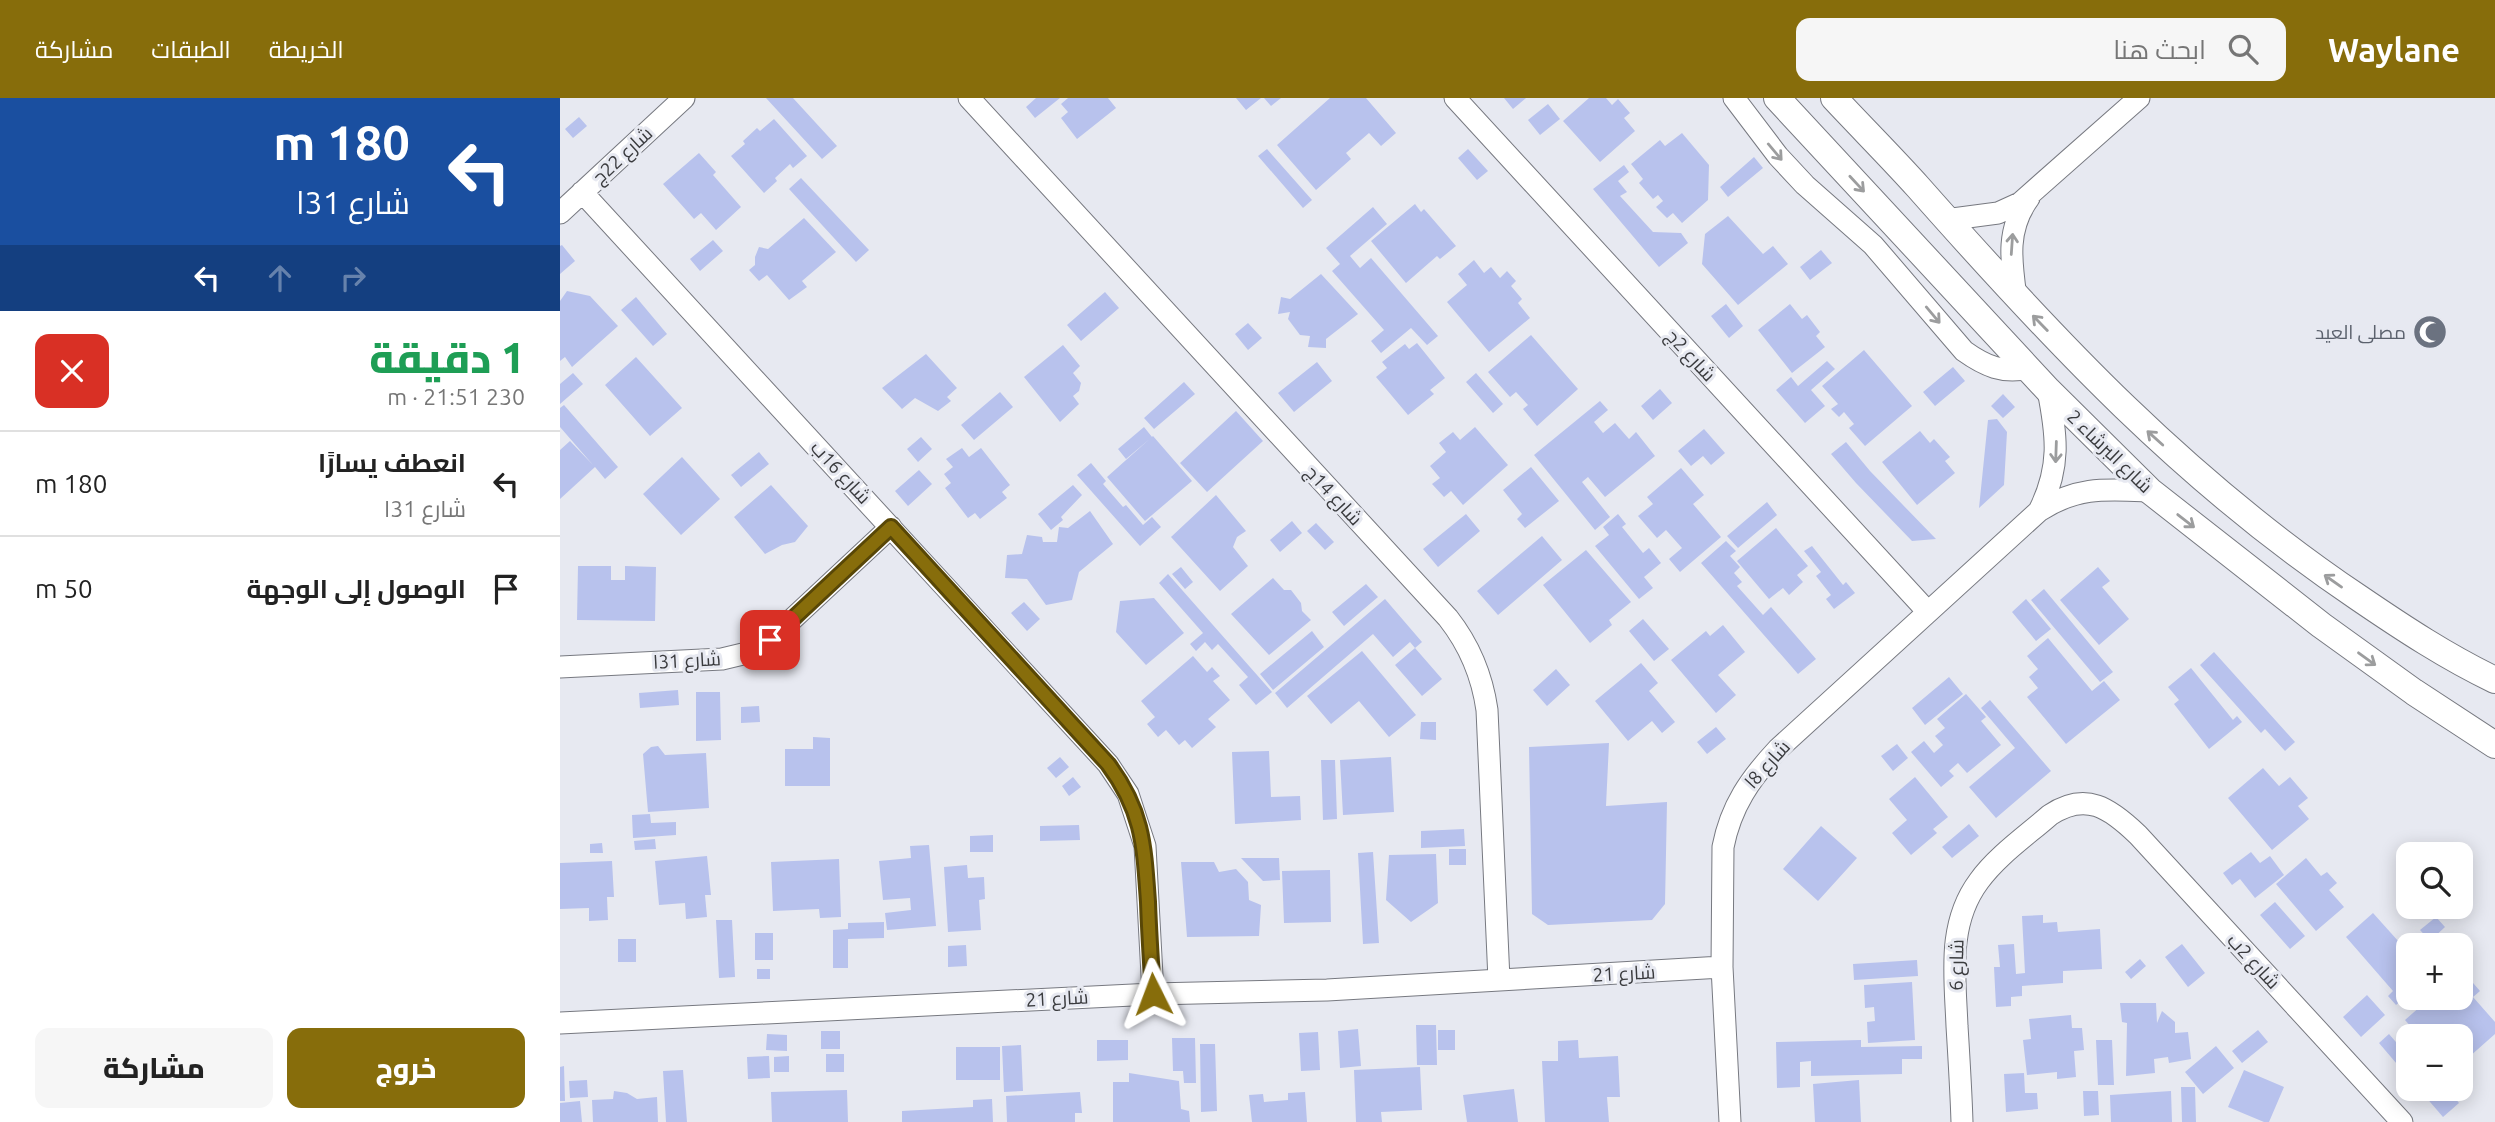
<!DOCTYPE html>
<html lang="ar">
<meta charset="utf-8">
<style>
:root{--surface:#fff;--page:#f6f6f6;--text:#222;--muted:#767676;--line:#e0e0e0;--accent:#876d0b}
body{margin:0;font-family:Ubuntu,Cairo,sans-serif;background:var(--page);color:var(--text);direction:rtl;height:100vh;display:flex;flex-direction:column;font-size:26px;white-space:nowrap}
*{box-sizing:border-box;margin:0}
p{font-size:23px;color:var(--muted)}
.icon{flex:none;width:38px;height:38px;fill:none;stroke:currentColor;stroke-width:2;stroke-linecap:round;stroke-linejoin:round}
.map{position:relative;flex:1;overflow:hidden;direction:ltr}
.details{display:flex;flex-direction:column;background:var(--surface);width:560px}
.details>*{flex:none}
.hud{background:#1a4fa0;color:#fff;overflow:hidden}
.buttons{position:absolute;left:1836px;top:744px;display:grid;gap:14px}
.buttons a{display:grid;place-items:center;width:77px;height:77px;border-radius:14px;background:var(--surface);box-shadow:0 4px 18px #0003;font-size:35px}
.pin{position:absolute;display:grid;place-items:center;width:60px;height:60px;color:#fff;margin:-30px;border-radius:14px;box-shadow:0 4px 10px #0006}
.me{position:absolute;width:77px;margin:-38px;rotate:357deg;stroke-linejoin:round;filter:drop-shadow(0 0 5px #0008)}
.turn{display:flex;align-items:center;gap:24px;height:147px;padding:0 35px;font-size:32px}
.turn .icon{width:91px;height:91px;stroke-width:2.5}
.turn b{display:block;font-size:49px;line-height:60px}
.lanes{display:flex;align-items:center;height:66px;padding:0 35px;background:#0003;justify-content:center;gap:35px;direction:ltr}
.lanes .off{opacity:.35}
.round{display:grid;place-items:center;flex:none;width:74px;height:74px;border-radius:14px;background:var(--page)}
.overview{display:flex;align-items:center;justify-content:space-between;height:119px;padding:0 35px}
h1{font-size:42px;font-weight:800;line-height:52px;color:#1e9e55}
.cta{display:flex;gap:14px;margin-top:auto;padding:14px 35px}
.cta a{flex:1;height:80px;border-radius:14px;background:var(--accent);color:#fff;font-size:28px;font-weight:800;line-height:80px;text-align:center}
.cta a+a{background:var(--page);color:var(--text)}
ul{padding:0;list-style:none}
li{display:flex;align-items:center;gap:21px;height:105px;padding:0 35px;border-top:2px solid var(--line)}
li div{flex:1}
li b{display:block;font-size:26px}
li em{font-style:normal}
header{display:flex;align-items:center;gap:42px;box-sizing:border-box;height:98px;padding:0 35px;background:var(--accent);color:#fff}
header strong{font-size:33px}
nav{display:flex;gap:38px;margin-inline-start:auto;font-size:24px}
.search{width:490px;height:63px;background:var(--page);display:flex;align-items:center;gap:18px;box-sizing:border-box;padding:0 24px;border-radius:14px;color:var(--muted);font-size:26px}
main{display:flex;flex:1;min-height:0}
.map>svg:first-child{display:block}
</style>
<header>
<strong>Waylane</strong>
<div class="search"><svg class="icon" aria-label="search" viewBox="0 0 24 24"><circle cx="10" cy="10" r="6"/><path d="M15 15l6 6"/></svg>ابحث هنا</div>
<nav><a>الخريطة</a><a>الطبقات</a><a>مشاركة</a></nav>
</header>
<main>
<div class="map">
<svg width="1935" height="1024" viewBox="0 0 1935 1024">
<rect width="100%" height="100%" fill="#e7e9f1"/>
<path fill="#b8c2ed" d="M206,0h27l44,48 -15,13z
M476,0h24l-25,20 -9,-11z
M508,0h40l8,10 -39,31 -16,-21 7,-6 -7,-8z
M676,0h25l-15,12z
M704,0h17l-10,8z
M770,0h36l30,35 -15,13 -12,-13 -23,20 5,6 -35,31 -39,-45z
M944,0h22l-13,11z
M1029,0h17l6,7 6,-6 12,14 -6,5 11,13 -35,31 -37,-41z
M988,6l12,15 -20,16 -12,-15z
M19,19l8,9 -14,12 -8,-9z
M214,21l33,37 -14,12 -3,-4 -15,14 2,3 -13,12 -33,-37 14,-12 -2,-3 14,-13 3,3z
M1122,35l27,32 -1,35 -26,23 -9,-10 -6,5 -11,-11 7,-6 -5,-6 -5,4 -14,-16 4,-4 -12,-15 29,-24 5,6z
M707,51l45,51 -9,8 -45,-52z
M908,51l20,22 -11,9 -19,-22z
M139,55l17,19 -3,3 28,32 -25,23 -15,-17 -7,6 -31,-35z
M1194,59l9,11 -35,29 -8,-10z
M1064,67l5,7 -11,9 9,11 -7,4 33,36 28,1 7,10 -29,24 -66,-78z
M241,80l68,72 -13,12 -67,-73z
M855,106l6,8 3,-3 32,37 -16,13 -3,-3 -31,27 -35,-42z
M813,109l14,17 -37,32 10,12 11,-10 67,78 -11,9 -16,-17 -30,25 -10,-12 13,-11 -52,-59 8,-7 -14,-16z
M1168,118l35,38 10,-8 15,18 -50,41 -36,-41 3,-30z
M244,120l32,34 -34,29 5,6 -18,13 -22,-25 -8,6 -10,-11 6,-5v-8l4,-10 9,2z
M153,142l10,11 -23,20 -10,-12z
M2,147l13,16 -15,13v-28z
M1261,152l11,13 -22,17 -10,-13z
M914,162l10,13 7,-6 9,11 7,-7 9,10 -5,5 11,13 -4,4 12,15 -41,34 -42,-50 20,-17 -9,-11z
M761,176l37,40 -32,25v9l-18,-1 2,-11 -10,-1 -12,-16 2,-7 -12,2 3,-17 9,2z
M7,193l23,5 28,30 -46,41 -7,-10 -5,4v-60z
M545,194l14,16 -38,33 -14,-16z
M76,199l31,37 -14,12 -32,-36z
M1166,206l17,22 -14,12 -18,-22z
M1230,206l12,15 5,-4 13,17 -4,4 9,11 -33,26 -34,-43z
M688,225l14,15 -14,12 -13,-16z
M971,237l47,54 -41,37 -14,-17 5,-4 -12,-13 -6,5 -22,-25z
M857,245l28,35 -15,12 4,4 -26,21 -32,-38 11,-9 -5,-6 23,-18 4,5z
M503,247l17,21 -7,7 8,10 -2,8 -6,5 6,8 -19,18 -36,-45z
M1304,252l48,56 -47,40 -16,-18 5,-4 -10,-12 -5,5 -8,-8 7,-5 -16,-18z
M366,256l31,34 -10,9 4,4 -13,10 -23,-13 -13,11 -20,-21z
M76,259l46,51 -32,28 -45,-51z
M1267,263l8,8 -24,21 14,16 -20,17 -29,-33 15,-13 7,9z
M757,264l15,19 -38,31 -16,-19z
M1393,269l12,14 -30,25 -12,-14z
M13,275l10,11 -23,20v-20z
M916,275l27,31 -10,9 -27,-31z
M624,284l11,12 -41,35 -10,-11z
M1100,291l12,14 -19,17 -12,-14z
M440,294l13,15 -39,33 -13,-15z
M1443,296l12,13 -12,11 -12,-12z
M1040,303l8,9 -14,12 9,11 12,-10 14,16 7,-7 19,24 -50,41 -17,-20 -6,5 28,35 -15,13 -61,-75z
M4,307l54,62 -13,12 -10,-12 -35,32v-49l10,-9 23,24 -33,-38v-19z
M676,313l27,30 -56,51 -27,-29z
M1437,321l10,13 -3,53 -25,23 9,-88z
M584,329l8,10 -26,22 -8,-10z
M915,329l33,38 -45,40 -12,-14 -7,6 -12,-13 8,-6 -10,-12 16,-14 -7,-9 14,-11 7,8z
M1144,331l21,24 -14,12 -8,-9 -12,10 -13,-15z
M1360,333l10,12 4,-4 16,18 -5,4 10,12 -38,32 -35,-43z
M593,338l39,45 -47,40 -38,-44z
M361,339l11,12 -14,13 -11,-13z
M1286,344l24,29 66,68 -24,2 -56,-58 -25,-29z
M402,350l7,9 12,-9 29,37 -8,7 5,6 -27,21 -5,-6 -7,5 -23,-30 6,-5 -7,-9 9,-7 -7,-8z
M199,354l10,12 -28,23 -10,-12z
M122,359l38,42 -39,36 -38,-41z
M531,365l15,18 -3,3 20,23 3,-2 17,20 9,-8 9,10 -21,19 -63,-71z
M971,369l28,34 -34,27 -8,-9 5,-5 -19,-24z
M1121,370l23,27 -11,9 28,33 -41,35 -11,-13 13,-11 -16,-18 -9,8 -19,-22 15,-12 -6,-7z
M359,372l13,14 -24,22 -13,-15z
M211,387l37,41 -13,16 -13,3 -17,9 -31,-37z
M513,387l9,10 -21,22 2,3 -12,10 -13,-16z
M656,397l30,36 -9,6 -4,10 15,19 -28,25 -49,-54z
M1207,404l10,13 -39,33 -11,-12z
M530,413l23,33 -34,28 -7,28 -26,5 -19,-26 -22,-1 2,-23 15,-1 5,-19 15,2 1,5h14l2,-15 9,1z
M906,416l14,17 -42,36 -15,-18z
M1058,416l8,10 -4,3 21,26 6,-5 12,15 -17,14 9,11 -14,11 -44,-53 14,-11 -6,-8z
M732,423l10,12 -22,19 -10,-12z
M756,425l18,19 -9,8 -18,-19z
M1216,430l32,38 -11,9 6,7 -14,13 -6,-7 -14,11 -32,-38z
M982,438l20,24 -64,55 -21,-24z
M1166,443l10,10 -6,5 10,11 -6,6 8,9 -5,4 26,29 8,-8 45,52 -18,15 -97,-111z
M1252,448l31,39 3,-3 9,11 -21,16 -8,-10 5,-4 -15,-19 5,-4 -17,-21z
M1026,452l45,52 -22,18 3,5 -22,18 -47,-58z
M18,468h33v14h14v-14l31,1 -1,54 -78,-1z
M621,469l12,15 -8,7 -13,-15z
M1538,469l12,14 -8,6 27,32 -30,26 -39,-45z
M608,476l104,118 -16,13 -17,-20 9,-8 -30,-33 -6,6 -7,-8 -9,9 -6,-7 13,-11 -44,-50z
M713,480l11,12h7l10,13 1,8 9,9 -42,35 -38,-41z
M806,486l12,13 -34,29 -12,-14z
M1484,491l69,83 -13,10 -69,-82z
M594,500l30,35 -38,32 -30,-33 4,-31z
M825,501l37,43 -7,6 27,31 -20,17 -27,-31 20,-17 -5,-6 -17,15 -20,-23 -86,74 -12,-15z
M1466,501l25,30 -15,12 -24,-29z
M464,504l16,17 -13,12 -16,-18z
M1083,521l26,30 -15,12 -25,-30z
M1163,527l22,27 -27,23 18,20 -20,18 -45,-53 35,-29 4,5z
M752,533l12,16 -51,43 -13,-16z
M1488,540l44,53 12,-10 16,19 -54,44 -39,-47 11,-9 -9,-11 9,-8 -11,-13z
M802,553l54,64 -27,22 -30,-36 -28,23 -24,-28z
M1654,554l81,90 -10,9 -20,-22 -4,4 -61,-68z
M633,558l14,16 5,-5 8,9 -7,5 17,19 -22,19 8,8 -24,21 -7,-8 -6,5 -13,-15 -8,7 -11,-13 8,-7 -14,-16z
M1081,565l17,20 -9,8 26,31 -13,11 -10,-12 -24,20 -33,-40z
M1631,570l42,52 4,-4 5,6 -33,27 -35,-45 5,-4 -11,-13z
M996,571l14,16 -23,21 -14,-16z
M1389,579l14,17 -38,31 -13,-17z
M118,592l1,15 -39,3 -1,-15z
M136,594h24l1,48 -25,1z
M1406,596l20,23 -5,4 20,24 -34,28 -9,-10 -9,8 5,5 -13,11 -30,-35 13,-11 10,12 9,-8 -8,-9 10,-8 -8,-9z
M1430,602l61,71 -55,47 -27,-31 46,-39 -34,-40z
M199,608l1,16 -19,1v-16z
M861,624h15v18l-16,-1z
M1156,629l10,12 -19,15 -10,-12z
M253,639l17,1v48h-45v-37h28z
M1049,645l-3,63 61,-4 -2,102 -13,16 -104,5 -16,-11 -3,-167z
M1337,646l11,14 -15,13 -12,-15z
M98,648l7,9 41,-2 3,55 -61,4 -5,-58 8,-7z
M709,653l2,46 29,-1 1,24 -66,4 -3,-72z
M500,659l9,10 -13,11 -9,-10z
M831,659l3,55 -51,3 -3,-55z
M761,662h14l2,59 -14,1z
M1703,670l16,18 11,-9 18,21 -10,8 11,13 -37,31 -44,-52z
M513,679l8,10 -12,9 -7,-10z
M1355,679l33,40 -15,12 4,4 -26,22 -19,-22 15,-13 -18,-21z
M90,716l1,9 25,-1v13l-43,3 -1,-23z
M1409,726l10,12 -27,22 -10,-11z
M519,727l1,15 -40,1v-15z
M1261,728l36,32 -39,43 -35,-32z
M904,731l1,17 -44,2v-17z
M433,737v17h-23v-16z
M95,741l1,10 -21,1 -1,-9z
M42,745l1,10h-13v-9z
M369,747l7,81 -49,4 -2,-17 26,-3 -1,-12 -27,2 -4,-39 32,-3 -1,-12z
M889,751h17v16h-17z
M813,754l6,91 -16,1 -5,-91z
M1691,754l9,11 10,-7 14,19 -29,23 -15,-19 -8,6 -9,-12z
M876,756l2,49 -27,19 -25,-22 3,-45z
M147,758l4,39h-6l2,22 -21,2 -1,-16 -26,2 -4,-44z
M681,760h38l1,22 -17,1z
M1746,760l15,18 6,-4 10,11 -8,7 15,17 -28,24 -40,-47z
M279,761l2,58 -21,1 -1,-9 -46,2 -2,-49z
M52,763l2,36h-7l1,23 -19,1v-13l-29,1v-46z
M621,764h33l5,10 17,-3 12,13 1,18 12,5 -2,31 -72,1z
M407,767l1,13 16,-1 1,22 -6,1 2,30 -33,2 -4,-65z
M770,772l1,52 -47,1 -2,-52z
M1715,804l30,34 -15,13 -30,-34z
M1813,815l35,39v43l-12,10 -8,-9 5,-5 -47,-54z
M1483,817v8l14,-1 1,10 42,-3 2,40 -39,2v12l-41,3v10l-11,1v9l-15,1 -2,-40h6l-2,-22 16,-1 2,30 9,-1 -3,-57z
M1876,819l9,10 -15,14 -10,-11z
M156,822h16l3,57 -16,1z
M324,824v16l-36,1v29h-15v-38l15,-1v-6z
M195,835h18v27h-18z
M58,841h18v23h-18z
M1622,846l23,29 -17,14 -23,-30z
M406,847l1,21 -19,1v-21z
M1580,861l6,7 -15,13 -6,-7z
M1357,862l1,16 -64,4 -1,-16z
M1900,870l20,23 -7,6 22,25v12l-35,31v-29h-41l-14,-16 25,-22h30z
M197,871h13v10h-13z
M1352,884l3,58 -47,3 -1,-21 8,-1 -1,-14 -9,1 -1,-23z
M1807,897l18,20 -24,22 -18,-20z
M1560,905h36l1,20 5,-12 13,11v11l13,-1 3,27 -22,4 -1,-6 -14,2 1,14 -29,3 1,-53 -5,-1z
M1511,917l1,13h10l2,22 -10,1 2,26 -19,2v-7l-30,3 -4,-35 8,-1 -2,-20z
M856,927h20l1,40h-20z
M798,931l3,37 -21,2 -2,-37z
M878,932h17v20h-17z
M1698,932l10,12 -26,21 -10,-12z
M261,933h19v18h-19z
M758,934l2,38 -19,1 -2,-38z
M207,936l20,1v16l-21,-1z
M1829,936l19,22v21l-29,-34z
M612,940h23l1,45h-12l-1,-12h-10z
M537,942h31v20l-31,1z
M1018,942l1,18 39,-2 2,41h-13l2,25h-64l-3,-61h16v-20z
M1301,942v7l61,-1v13h-20v15l-91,2v-15l-11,1v25l-23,1 -1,-46z
M1536,942h16l2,45h-16z
M640,946h15l2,67 -16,1z
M461,947l2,46 -19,1 -2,-46z
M1656,948l18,22 -31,26 -18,-22z
M396,949h44v33h-44z
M266,956h18v18h-18z
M209,958l1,22 -22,1 -1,-22z
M229,958v16h-15v-15z
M4,968l1,35h-5v-34z
M860,969l2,43 -41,2 1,10h-26l-2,-52z
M123,972l4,52h-21l-3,-51z
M1684,972l40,17 -15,35h-5l-36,-15z
M569,975l50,8 2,28 8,2 1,11h-77v-40h16z
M1464,975l1,20h12l1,16 -32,3 -2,-38z
M27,982l1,17 -18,1 -1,-17z
M1299,982l2,42h-46l-2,-38z
M1621,989h14l1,35h-14z
M1858,990h29l12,15 -16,14z
M954,991l4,33h-51l-4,-27z
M287,992l1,32h-76l-1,-30z
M54,993l13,2 10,6 20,-2 1,25h-65l-1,-22 21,-1z
M1523,993h15l1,24 -15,1z
M1611,993l1,31h-61l-1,-27z
M520,994l2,21h-7v9h-68l-1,-26z
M745,994l2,30h-55l-3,-27 14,-1 1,8 24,-2v-7z
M432,1001l1,23h-91v-11l71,-4v-7z
M20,1003l2,21h-22v-19z"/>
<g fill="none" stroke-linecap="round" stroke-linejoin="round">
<g stroke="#777980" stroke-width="23">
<path id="minor" d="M409,0l479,520c22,28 34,57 39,92l12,270
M895,0l473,514
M1174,0l44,58 27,29 68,60 91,106c21,15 39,23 65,17
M22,94l526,572 20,30 17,52 8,148
M0,115l124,-115
M1385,122l53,-7 22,-10 119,-105
M1456,199c-5,-36 -10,-68 13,-99
M1479,413c22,-44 18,-75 9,-121
M0,569l162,-8 25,-6 23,-13 121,-113
M0,925l593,-29 174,-4 395,-23
M1170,1024l-8,-155 1,-120c8,-41 27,-68 55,-98l261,-238c38,-25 67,-22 111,-20
M1402,1024c-1,-32 -3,-64 -5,-96 -2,-51 -10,-102 22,-145 18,-25 47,-45 71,-66 36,-24 60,-7 88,20l264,287"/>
</g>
<g stroke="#777980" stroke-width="28">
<path id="tertiary" d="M1217,0l271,292 102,101 171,134 93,67 81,53
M1274,0c28,30 57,59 84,89 137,155 268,295 441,411 44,30 88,59 136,82"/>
</g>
<use href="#minor" stroke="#fff" stroke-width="21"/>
<use href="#tertiary" stroke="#fff" stroke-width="26"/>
</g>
<defs><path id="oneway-shaft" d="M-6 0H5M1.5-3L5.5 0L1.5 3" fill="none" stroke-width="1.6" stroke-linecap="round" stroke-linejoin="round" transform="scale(1.75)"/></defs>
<g stroke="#9c9d9e">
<use href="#oneway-shaft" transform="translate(1215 54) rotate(50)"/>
<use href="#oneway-shaft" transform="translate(1297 86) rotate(47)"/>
<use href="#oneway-shaft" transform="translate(1452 146) rotate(-86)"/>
<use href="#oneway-shaft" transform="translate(1373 217) rotate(50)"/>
<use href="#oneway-shaft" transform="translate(1480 225) rotate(-134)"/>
<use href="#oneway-shaft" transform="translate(1595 340) rotate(-138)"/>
<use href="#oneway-shaft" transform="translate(1496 354) rotate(92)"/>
<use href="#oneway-shaft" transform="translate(1626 423) rotate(38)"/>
<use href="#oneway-shaft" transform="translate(1773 483) rotate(-145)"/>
<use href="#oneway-shaft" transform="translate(1807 561) rotate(36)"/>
</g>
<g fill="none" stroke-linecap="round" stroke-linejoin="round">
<g stroke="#584707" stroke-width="18">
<path id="route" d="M210,542l121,-113 217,237c35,47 36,81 40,138 1,30 3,61 5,92"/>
</g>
<use href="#route" stroke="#876d0b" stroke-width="12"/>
</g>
<defs>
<g id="mosque-disc" transform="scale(1.75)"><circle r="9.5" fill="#6b7280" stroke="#e7e9f1"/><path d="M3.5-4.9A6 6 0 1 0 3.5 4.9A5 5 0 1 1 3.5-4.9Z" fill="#fff"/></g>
</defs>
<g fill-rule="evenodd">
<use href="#mosque-disc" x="1870" y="234"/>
</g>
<g text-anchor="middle" stroke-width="6" stroke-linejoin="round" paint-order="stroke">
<g font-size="19" fill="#3a3b3e" stroke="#e7e9f1">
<text transform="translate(62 57) rotate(-43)" y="7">شارع 22ج</text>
<text transform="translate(1131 257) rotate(47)" y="7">شارع 2ج</text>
<text transform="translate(1550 353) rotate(44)" y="7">شارع البرشاء 2</text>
<text transform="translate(281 374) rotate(47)" y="7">شارع 16ب</text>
<text transform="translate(774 397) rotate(47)" y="7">شارع 14ج</text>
<text transform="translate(127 562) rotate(-3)" y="7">شارع 31ا</text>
<text transform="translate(1207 666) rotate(-48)" y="7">شارع 8ا</text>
<text transform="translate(1694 863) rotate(47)" y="7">شارع 2ب</text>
<text transform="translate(1396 867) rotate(-89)" y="7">شارع 6</text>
<text transform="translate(1064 875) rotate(-3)" y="7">شارع 21</text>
<text transform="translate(497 900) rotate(-3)" y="7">شارع 21</text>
</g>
<g font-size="19" fill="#5b616d" stroke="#e7e9f1" text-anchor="end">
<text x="1846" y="241">مصلى العيد</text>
</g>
</g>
</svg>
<div class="buttons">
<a><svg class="icon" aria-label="search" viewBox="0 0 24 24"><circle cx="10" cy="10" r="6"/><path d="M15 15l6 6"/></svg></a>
<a>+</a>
<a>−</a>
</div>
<div class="pin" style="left:210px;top:542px;background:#d93025"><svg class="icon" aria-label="arrive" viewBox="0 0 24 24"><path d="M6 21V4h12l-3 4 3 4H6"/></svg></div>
<svg class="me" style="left:593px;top:896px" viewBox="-20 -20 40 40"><path d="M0-17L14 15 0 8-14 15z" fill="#876d0b" stroke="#fff" stroke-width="4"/></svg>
</div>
<section class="details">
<div class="hud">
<div class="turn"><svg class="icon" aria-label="left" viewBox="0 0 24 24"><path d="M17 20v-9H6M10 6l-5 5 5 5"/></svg><div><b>180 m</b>شارع 31ا</div></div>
<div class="lanes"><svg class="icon" aria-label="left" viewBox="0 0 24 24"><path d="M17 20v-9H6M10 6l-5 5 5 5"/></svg><svg class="icon off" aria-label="ahead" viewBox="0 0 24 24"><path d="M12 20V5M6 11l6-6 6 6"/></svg><svg class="icon off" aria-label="right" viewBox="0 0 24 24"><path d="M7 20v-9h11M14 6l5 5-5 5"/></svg></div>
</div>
<div class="overview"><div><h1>1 دقيقة</h1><p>230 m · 21:51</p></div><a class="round" style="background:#d93025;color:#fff"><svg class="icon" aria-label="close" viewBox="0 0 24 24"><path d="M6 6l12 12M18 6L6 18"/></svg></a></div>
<ul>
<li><svg class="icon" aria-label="left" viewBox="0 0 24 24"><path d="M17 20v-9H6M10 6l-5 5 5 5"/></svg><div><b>انعطف يسارًا</b><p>شارع 31ا</p></div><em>180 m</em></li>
<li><svg class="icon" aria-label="arrive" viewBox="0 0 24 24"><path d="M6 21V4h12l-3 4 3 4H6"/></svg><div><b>الوصول إلى الوجهة</b></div><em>50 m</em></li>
</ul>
<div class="cta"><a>خروج</a><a>مشاركة</a></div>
</section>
</main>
